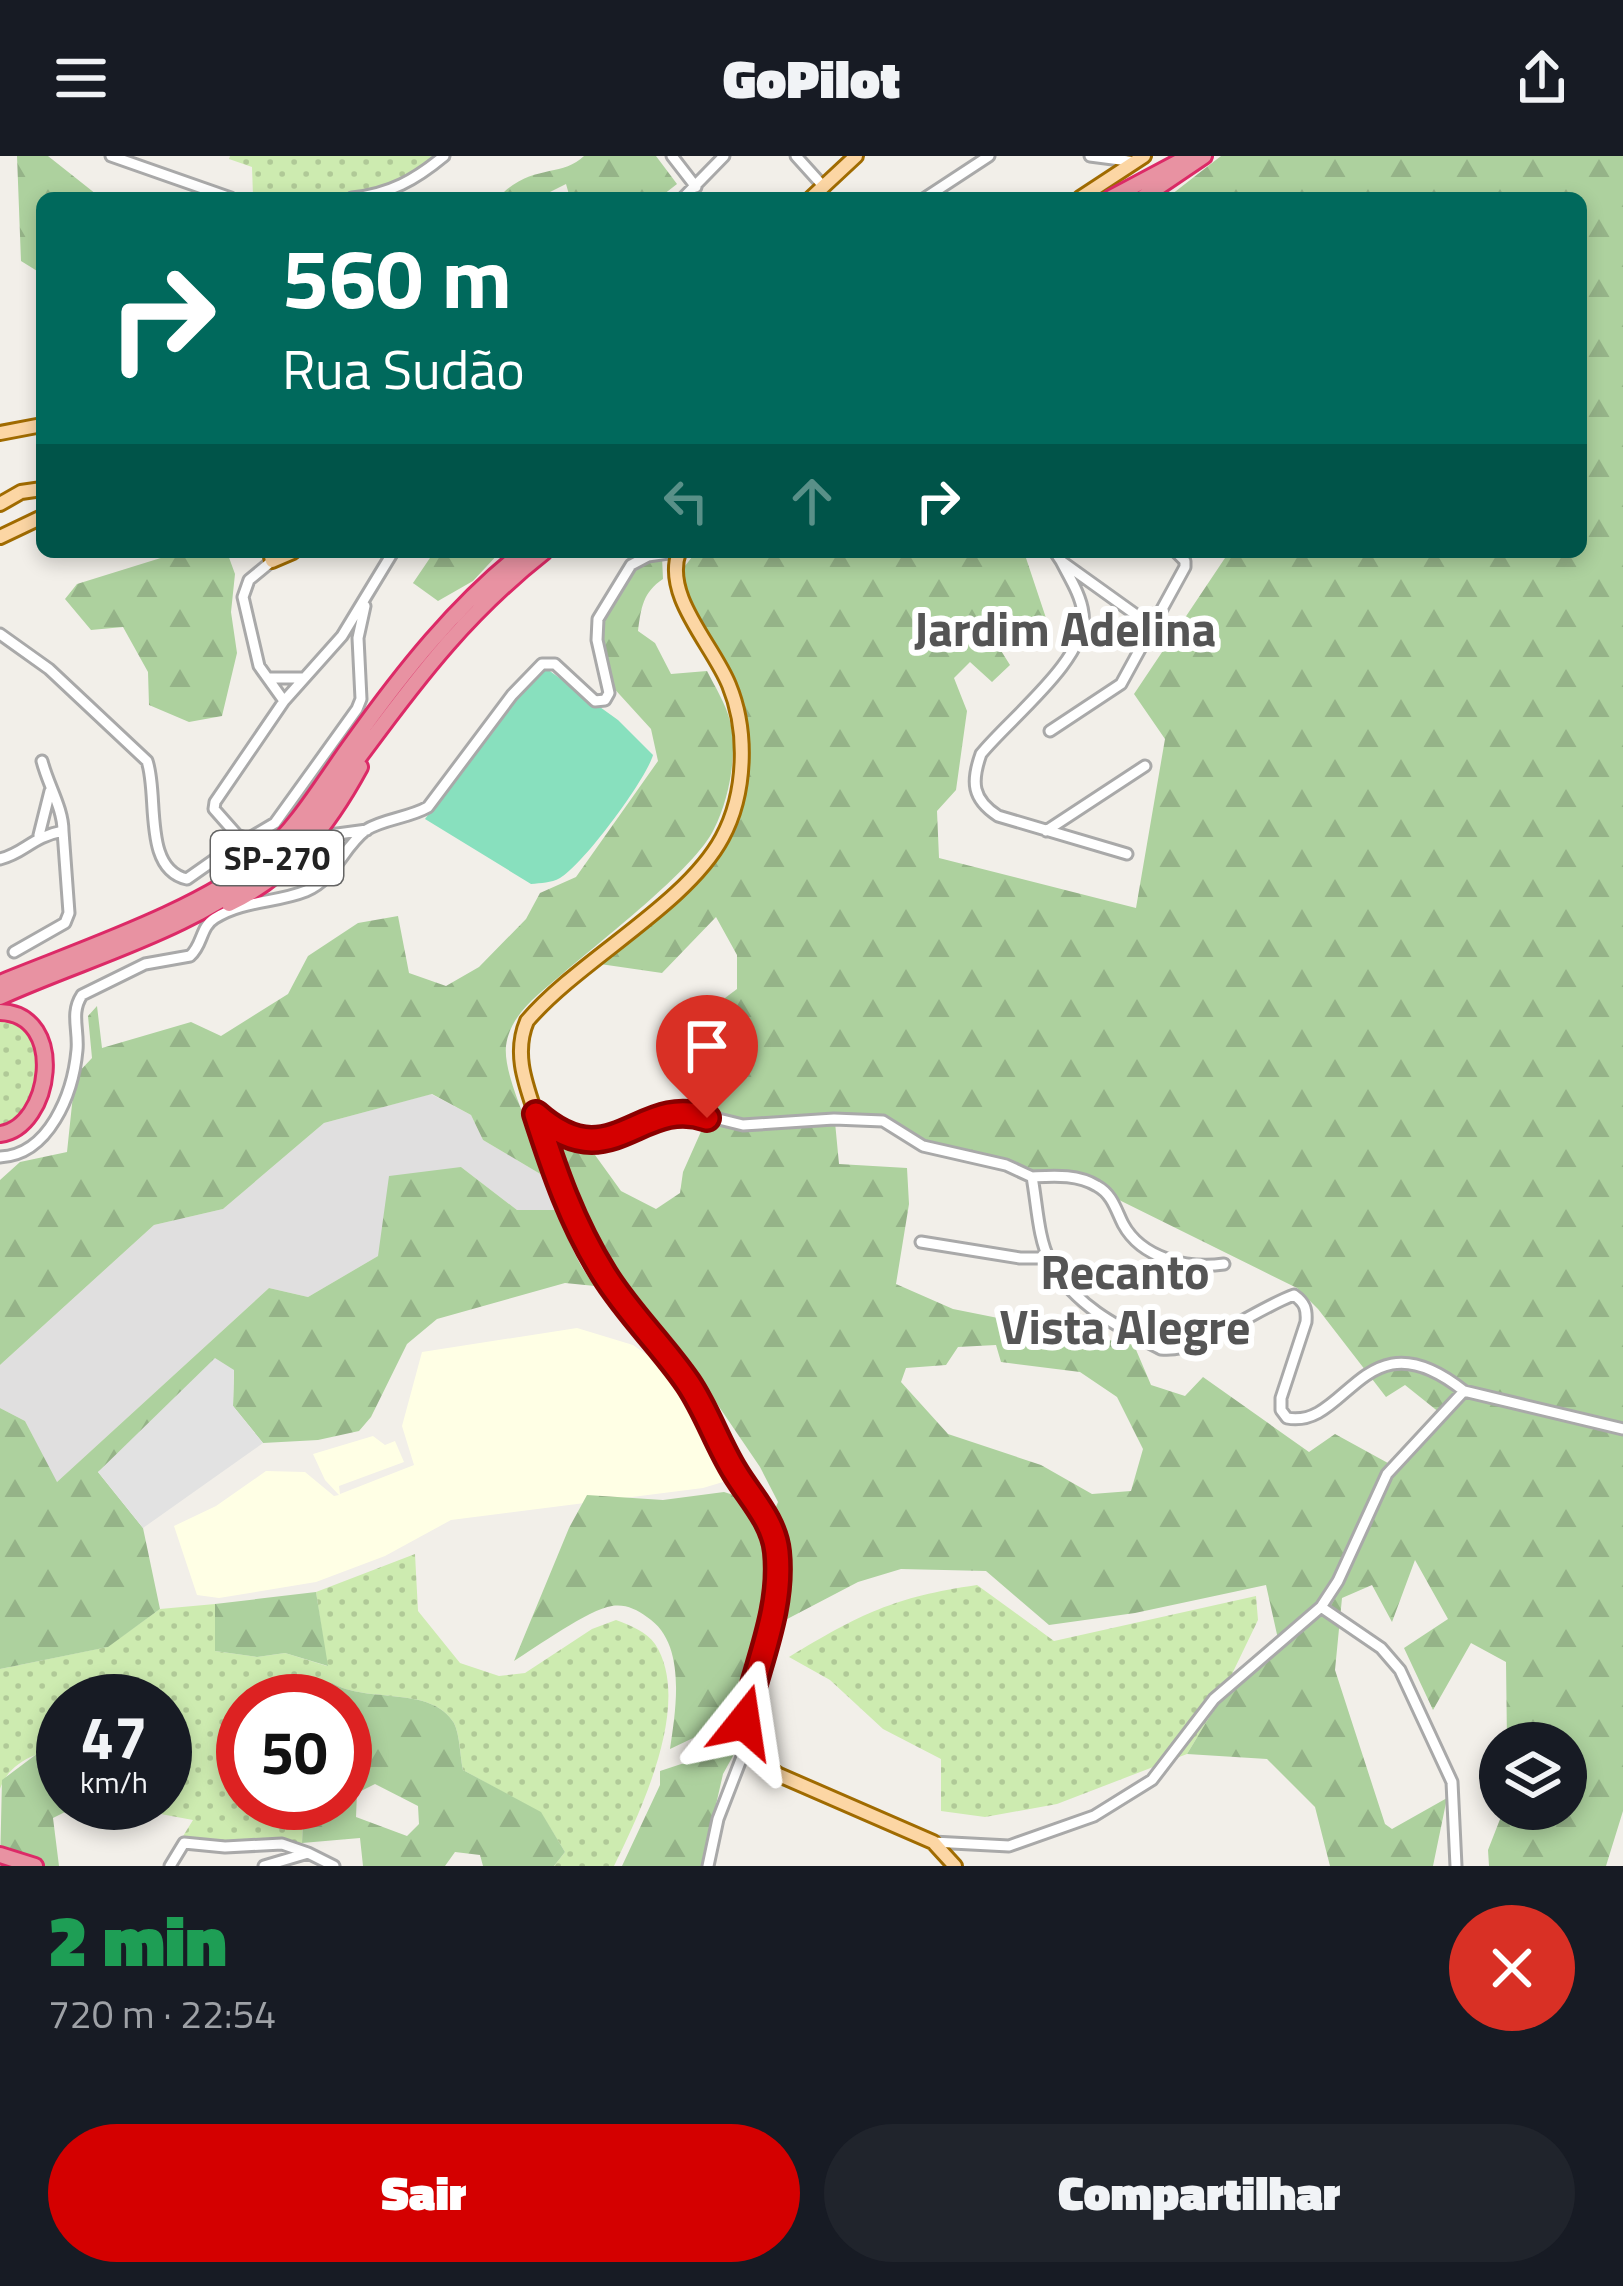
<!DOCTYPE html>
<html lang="pt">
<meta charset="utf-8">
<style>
:root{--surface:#171b24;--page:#20242c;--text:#f1f3f6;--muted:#9ea1a6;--accent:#d40000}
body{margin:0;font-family:"Titillium Web",sans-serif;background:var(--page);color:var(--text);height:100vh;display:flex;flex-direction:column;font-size:45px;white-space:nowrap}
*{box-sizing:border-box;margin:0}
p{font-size:39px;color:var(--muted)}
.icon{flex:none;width:66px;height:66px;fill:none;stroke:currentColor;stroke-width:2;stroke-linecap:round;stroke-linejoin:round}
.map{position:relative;height:1710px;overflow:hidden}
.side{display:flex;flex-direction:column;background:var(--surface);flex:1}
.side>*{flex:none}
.guide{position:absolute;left:36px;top:36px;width:1551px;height:366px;border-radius:18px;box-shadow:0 6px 18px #0003;background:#00695c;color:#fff;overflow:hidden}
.buttons{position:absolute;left:1479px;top:1566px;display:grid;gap:24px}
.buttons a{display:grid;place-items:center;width:108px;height:108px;border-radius:50%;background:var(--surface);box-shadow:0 6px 18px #0003;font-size:60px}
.speed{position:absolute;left:36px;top:1518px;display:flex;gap:24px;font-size:60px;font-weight:700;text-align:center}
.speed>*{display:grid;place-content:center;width:156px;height:156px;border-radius:50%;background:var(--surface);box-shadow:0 6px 18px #0003;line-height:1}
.speed small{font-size:30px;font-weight:400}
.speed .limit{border:18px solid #d22;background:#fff;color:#111}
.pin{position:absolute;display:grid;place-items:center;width:102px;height:102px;color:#fff;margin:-123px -51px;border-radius:50% 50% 50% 0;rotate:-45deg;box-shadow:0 0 12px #0007}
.pin .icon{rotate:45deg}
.me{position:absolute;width:132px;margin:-66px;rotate:15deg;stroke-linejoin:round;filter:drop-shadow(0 0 9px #0008)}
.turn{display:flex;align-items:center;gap:42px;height:252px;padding:0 48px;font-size:54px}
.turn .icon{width:156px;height:156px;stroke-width:2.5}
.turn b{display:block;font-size:84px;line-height:102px}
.lanes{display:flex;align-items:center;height:114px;padding:0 48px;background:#0003;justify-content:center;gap:60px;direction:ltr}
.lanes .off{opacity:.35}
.round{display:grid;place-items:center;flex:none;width:126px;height:126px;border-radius:63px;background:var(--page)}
.head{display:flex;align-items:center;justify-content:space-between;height:204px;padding:0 48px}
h1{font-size:72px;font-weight:800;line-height:90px;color:#1e9e55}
.primary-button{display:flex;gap:24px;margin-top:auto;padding:24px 48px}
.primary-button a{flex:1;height:138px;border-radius:72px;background:var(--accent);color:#fff;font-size:48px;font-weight:800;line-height:138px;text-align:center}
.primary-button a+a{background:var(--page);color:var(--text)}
header{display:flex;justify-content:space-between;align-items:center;height:156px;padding:0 48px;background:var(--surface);font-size:54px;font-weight:800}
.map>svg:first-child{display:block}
</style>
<header><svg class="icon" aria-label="menu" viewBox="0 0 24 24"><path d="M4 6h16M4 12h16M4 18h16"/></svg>GoPilot<svg class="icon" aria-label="share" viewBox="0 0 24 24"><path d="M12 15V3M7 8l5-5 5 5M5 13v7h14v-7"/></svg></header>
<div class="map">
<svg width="1623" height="1710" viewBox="0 0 1623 1710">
<defs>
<pattern id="grass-dots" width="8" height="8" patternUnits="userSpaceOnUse" patternTransform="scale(3)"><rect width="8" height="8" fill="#cdebb0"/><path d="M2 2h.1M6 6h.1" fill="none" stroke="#b0c997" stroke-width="1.8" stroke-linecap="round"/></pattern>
<pattern id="forest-firs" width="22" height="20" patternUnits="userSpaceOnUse" patternTransform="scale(3)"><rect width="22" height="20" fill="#add19e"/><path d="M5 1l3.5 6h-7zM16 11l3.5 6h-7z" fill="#95b388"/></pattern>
</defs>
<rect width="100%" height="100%" fill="#f2efe9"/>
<path fill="#e0dfdf" d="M431,938l40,21 12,25 64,38 12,33 -42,-1 -56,-43 -83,89 -70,41 -39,-9 -213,195 -31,-62 -25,-13v-43l154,-140 69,-16 101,-86z"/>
<path fill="#ffffe5" d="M577,1172l56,17 27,19 31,42 42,73 -30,9 -252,32 -66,36 -69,26 -97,16 -22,-3 -23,-69 42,-20 50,-35 39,1 29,24 5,-1 -14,-15 -12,-26 60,-18 12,9 10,-4 9,21 -65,24 1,8 74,-29 -12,-39 20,-74z"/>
<path fill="url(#grass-dots)" d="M230,0h209c-47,39 -111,42 -171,42l-15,-2 -1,-29 -23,-8z
M0,861l17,2 24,29 -10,57 -7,13 -24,9z
M415,1398l3,57 42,52 39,13 26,-3 67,-44 24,-9c14,5 31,12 39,24 38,58 -14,167 -41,222h-60l11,-14 -24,-39 -78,-43c-3,-13 -3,-35 -9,-47 -23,-38 -86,-19 -122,-40l-20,18h-69v102h61l-2,40 -122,-2 13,-21 -54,-10 -6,-7h32v-102h-102v48c-27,2 -54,14 -63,40v-120l107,-22 53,-38 55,-5v47l42,6 28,-4 42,13 -11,-74z
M977,1429l77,56 202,-45 2,24 -39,81 -32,53 -130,50 -72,13 -44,-6v-52l-58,-30 -53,-49 -41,-23c71,-43 105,-60 188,-72z"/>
<path fill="url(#forest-firs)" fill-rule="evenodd" d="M17,0h31l53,42h-59v76l-21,-13z
M584,0h72l21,28 -18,14h-89l-4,-14 -28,14h-40c32,-35 64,-20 86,-42z
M1221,0h402v1655l-17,55h-117l-1,-16 16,-41h62v-66h-59l-1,-81 -35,-19 -38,67 -29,-62 44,-29 -33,-59 -23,62 -20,-37 -30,13 -7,72 50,154 7,5 55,-31 -14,68h-103l-15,-59 -48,-48 -80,-5 32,-53 61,-53 -14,-63 -131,28 -86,12 -63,-54 -85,-2 -43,13 -88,46 9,-50 -10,-54 9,-22 -18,-35 -87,-128 -58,-61 -22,-39 -38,-98 40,14 26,36 35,18 24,-16 3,-21 24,-54 -12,-19 10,-44 -24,-24 56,-42v-34l-21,-38 -54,56 -62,-9c37,-33 100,-79 126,-120 31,-50 28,-116 6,-168 -17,-40 -46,-58 -51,-105l15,-19h328l23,69 -25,4 -16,-17 -17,9 -1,13 22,35 -18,17 -22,-20 -16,16 13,33 -11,79 -19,21 2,47 197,50 29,-169 -31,-45 95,-142h352v-354h-414zM883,965l40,25 83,19 26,12 62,6 15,12 188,93 21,21 68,88 19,-12 40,32 -48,51 -62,-34 -26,18 -106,-75 -18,19 -34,-11 -17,-40 -181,-36 -57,-25 13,-80 -2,-36 -68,-4 -4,-42zM996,1189l5,17 79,10 37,25 26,52 -12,42 -39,3 -51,-29 -93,-31 -47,-52 5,-14 40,-3 12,-18z
M180,396h47l8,22 -4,38 6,41 -15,63 -33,6 -40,-17 -1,-33 -25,-45 -32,3 -26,-31 12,-15z
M434,396h66l-27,29 -35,20 -25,-18z
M650,400l12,1 1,22c-20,13 -22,29 -25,52l17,12 16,31 36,-3c8,16 19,33 23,50 8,32 -1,79 -16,108 -18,39 -116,114 -153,146 -22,19 -51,39 -55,71 -3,29 25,84 35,114 15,40 26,92 54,126l-30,-3 -128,36 -30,25 -36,73 -12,14 -41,9 -55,3 -30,-37 1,-36 -136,102 45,56 17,81 -52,38 -108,22v-261l25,13 32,61 212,-194 39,9 70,-41 11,-80 72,-9 56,43h42l-12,-32 -64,-38 -12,-25 -39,-21 -108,29 -101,86 -69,16 -154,140v-185l20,-18 47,-10 8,-76 17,-18 -4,-42 9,-10 5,42 89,-26 30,14 67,-42 20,-38 50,-33 40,-7 11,57 37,13 33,-19 47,-48 14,-26 36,-16 82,-116 -7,-32 -41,-45 -12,-43 2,-21 32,-54z
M724,1336l16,5 25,52v47l-30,122 -65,31c6,-41 17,-106 -23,-132 -11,-8 -22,-13 -35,-11 -23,3 -77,42 -98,55l55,-133 18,-33 76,5z
M316,1436l12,74 -43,-13 -28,4 -42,-6v-47z
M332,1527c36,21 99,2 122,40 6,12 6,34 9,47l78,42 24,40 -11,14h-71l-3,-11 -25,-3 -10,14h-82l-3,-28 -58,5 2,-40h41v-102h-33zM375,1628l43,22 1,18 -12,12 -51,-19 1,-24z
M739,1589l-16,29 -21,92h-80l38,-81v-14z
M63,1593v54h20l-30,15 6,48h-59l2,-86 40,-30z"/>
<path fill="#88e0be" d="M547,513l71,51 35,35c-7,25 -71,111 -93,123 -9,5 -19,5 -29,6l-106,-65 109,-146z"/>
<path fill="#e2e2e2" d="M215,1202l19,12 -1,36 30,37 -120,85 -45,-56z"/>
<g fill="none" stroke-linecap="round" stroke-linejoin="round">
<g stroke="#a9a9a9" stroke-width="15">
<path id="minor" d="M111,0l120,42
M672,0l24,31
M796,0l28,31
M1090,0l46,6
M352,42c38,-4 63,-18 92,-42
M683,42l41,-42
M925,42l64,-42
M1055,396l6,9 92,66
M272,405l-23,19 -6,17 16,69 25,35
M1061,405c8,16 20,34 22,52 6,45 -74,106 -102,141 -10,28 -9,45 17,62l129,38
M0,478l49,35 98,92c12,34 -5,108 40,118l27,-19 23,-25
M269,522h34
M1050,575l71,-47 64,-117v-6l-9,-9
M1046,675l99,-65
M39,679l11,-44
M237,679l-23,-26 1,-7 69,-101 58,-65 51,-84
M237,679l11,4 27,-16 82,-114 4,-10 -3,-61 7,-32
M315,681l52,-7
M0,703c25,-6 31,-22 63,-28 0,-23 -15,-46 -21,-70
M14,796l51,-29 4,-10 -6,-82
M540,962l14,13 38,9 26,-3 50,-24 18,-2 57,14 91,-6 49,2 40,25 83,19 26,12
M0,1001c49,-2 73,-63 77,-107 2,-20 -7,-37 5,-55l63,-31 45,-8c13,-11 10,-29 25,-38 29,-18 61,-15 91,-27 28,-11 37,-44 60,-61 17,-11 43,-12 62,-23l84,-112 30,-31h13l40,37 10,-1 4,-7 -12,-53 1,-21 33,-54 17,-9 27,-4
M1032,1021c5,26 6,62 18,84 23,44 70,67 111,88 37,5 96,-41 133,-54 11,8 13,14 12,27l-25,76v12l6,8c61,12 77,-107 177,-27
M1032,1021c22,-1 45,-3 65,9 15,8 19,24 26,38 19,35 65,45 101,40
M921,1086l99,16h28
M1321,1451l60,41 19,22 52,112 4,84
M933,1686l76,4 85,-30 58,-36 62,-81 107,-92 17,-26 49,-107 77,-83 159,38
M170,1710l14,-23 41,4 57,-3 26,9
M264,1710l44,-13 26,13
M708,1710l10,-47 29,-75"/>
</g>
<g stroke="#a06b00" stroke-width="18">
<path id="major" d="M811,42l45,-42
M1080,42l64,-42
M0,277l42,-8
M0,348l21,-12 21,-3
M0,381l42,-20
M270,396l2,9 21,-9
M679,396c-16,44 34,93 50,133 19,46 17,109 -7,153 -36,67 -143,122 -195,183 -14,33 -1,64 10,97 22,68 47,131 90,189 28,39 67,73 86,118 7,14 12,29 19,42 14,26 39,50 45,80 5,26 -1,56 -7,82 -7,29 -36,86 -23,115 6,14 20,24 32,31l154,67 22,24"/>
</g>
<g stroke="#dc2a67" stroke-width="20">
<path id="highway" d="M1111,42l77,-41
M1142,42l62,-42
M229,748c61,-29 99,-78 131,-137
M0,827c75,-31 204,-74 263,-126 36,-31 62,-77 90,-115 50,-70 103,-137 170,-190
M0,841c90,-41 196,-67 272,-134 36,-32 64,-76 93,-114 56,-76 104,-138 179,-197
M0,856c68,2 51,116 0,122
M0,1699l35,11"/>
</g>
<use href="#minor" stroke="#fff" stroke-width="9"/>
<use href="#major" stroke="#fcd6a4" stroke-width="12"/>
<use href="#highway" stroke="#e892a2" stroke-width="14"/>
</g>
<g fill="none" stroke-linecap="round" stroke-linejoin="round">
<g stroke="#8a0000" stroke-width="30">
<path id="route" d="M707,962c-67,-24 -96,63 -171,-4 18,56 36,109 68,160 24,39 58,71 84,109 19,28 29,60 47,89 15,25 39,49 42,80 6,59 -21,114 -33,170"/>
</g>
<use href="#route" stroke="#d40000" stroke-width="21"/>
</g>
<g text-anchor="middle" stroke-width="12" stroke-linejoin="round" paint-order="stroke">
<rect fill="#fff" stroke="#646464" stroke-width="3" x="211" y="675" width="132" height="54" rx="9"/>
<g font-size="33" font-weight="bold" fill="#222">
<text x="277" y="714">SP-270</text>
</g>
<g font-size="48" font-weight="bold" fill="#555" stroke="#fff">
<text x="1065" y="490">Jardim Adelina</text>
<text x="1125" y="1133">Recanto<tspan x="1125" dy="55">Vista Alegre</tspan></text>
</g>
</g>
</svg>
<div class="buttons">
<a><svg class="icon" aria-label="layers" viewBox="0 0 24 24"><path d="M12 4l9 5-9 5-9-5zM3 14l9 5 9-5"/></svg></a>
</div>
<div class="speed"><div>47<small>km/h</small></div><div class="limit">50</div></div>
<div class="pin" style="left:707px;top:962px;background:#d93025"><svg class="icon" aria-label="arrive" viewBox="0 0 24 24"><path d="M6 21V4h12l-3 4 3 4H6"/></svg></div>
<svg class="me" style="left:744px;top:1566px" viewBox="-20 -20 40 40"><path d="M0-17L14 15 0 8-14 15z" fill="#d40000" stroke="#fff" stroke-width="4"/></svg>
<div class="guide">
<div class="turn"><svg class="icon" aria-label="right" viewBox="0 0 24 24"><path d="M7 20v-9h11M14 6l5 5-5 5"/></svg><div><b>560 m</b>Rua Sudão</div></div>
<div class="lanes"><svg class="icon off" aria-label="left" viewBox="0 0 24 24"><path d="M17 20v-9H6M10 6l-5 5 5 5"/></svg><svg class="icon off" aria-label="ahead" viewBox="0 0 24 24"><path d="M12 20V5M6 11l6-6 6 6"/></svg><svg class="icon" aria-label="right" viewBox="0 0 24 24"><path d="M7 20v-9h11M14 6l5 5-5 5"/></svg></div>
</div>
</div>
<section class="side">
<div class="head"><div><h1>2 min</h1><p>720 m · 22:54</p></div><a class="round" style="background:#d93025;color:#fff"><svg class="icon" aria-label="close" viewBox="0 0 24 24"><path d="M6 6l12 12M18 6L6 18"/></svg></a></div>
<div class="primary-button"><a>Sair</a><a>Compartilhar</a></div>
</section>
